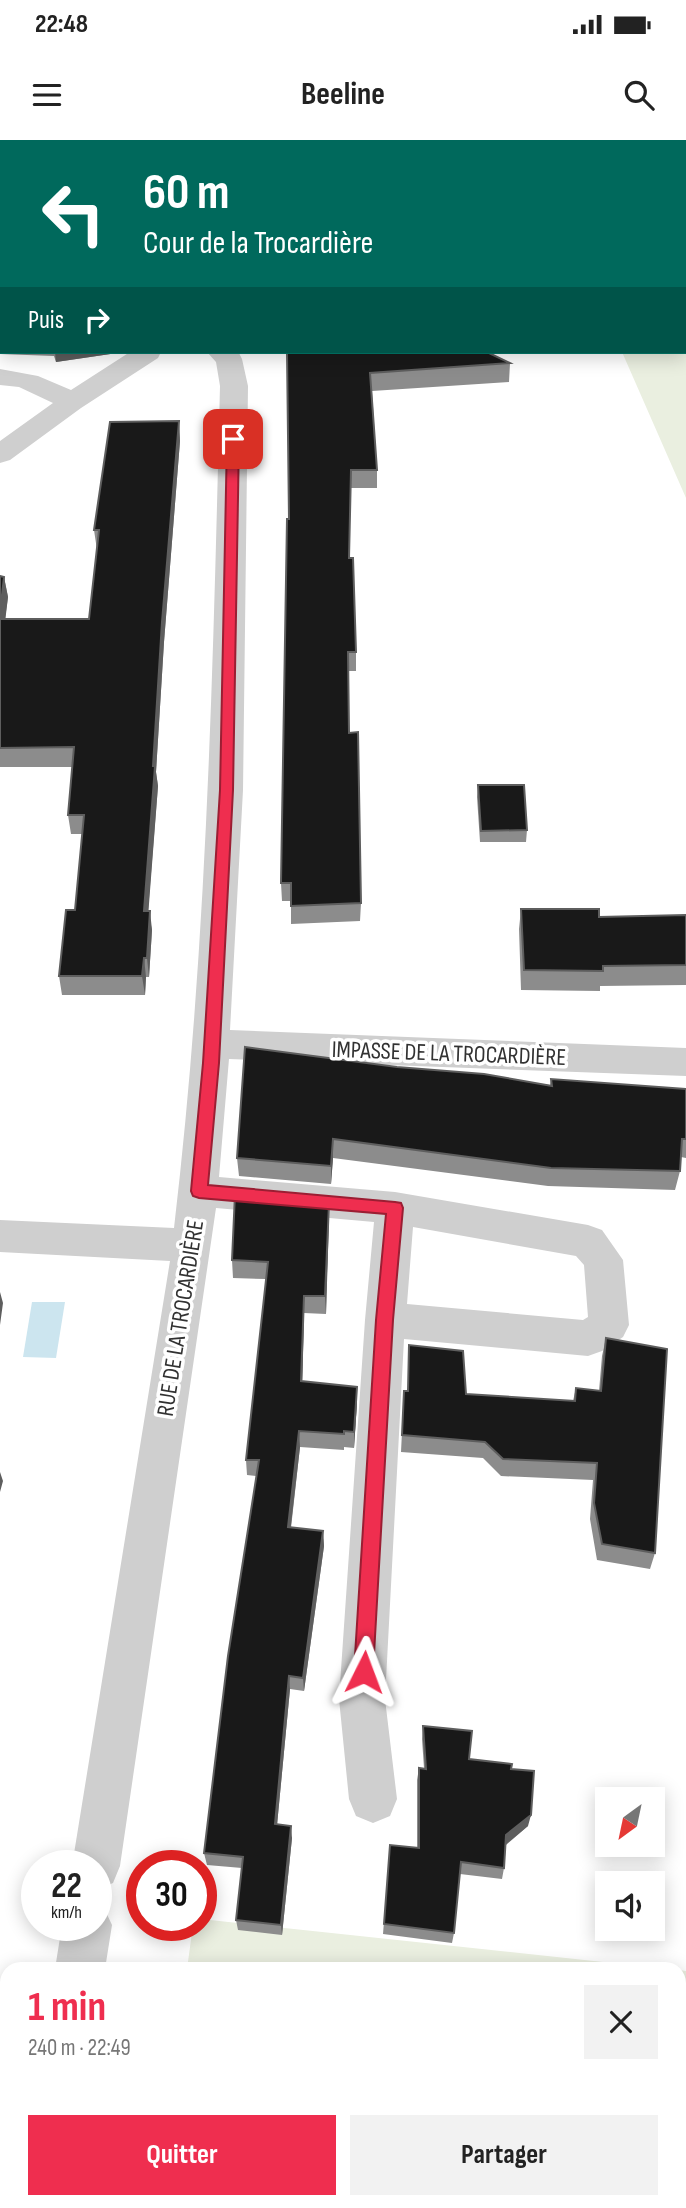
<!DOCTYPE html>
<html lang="fr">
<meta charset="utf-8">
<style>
:root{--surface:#fff;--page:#f2f2f2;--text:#222;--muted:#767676;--accent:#ef2e4f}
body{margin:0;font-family:"Sofia Sans Condensed",sans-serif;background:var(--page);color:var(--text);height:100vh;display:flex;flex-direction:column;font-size:26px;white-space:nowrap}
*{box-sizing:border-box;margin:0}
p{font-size:23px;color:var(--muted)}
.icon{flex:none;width:38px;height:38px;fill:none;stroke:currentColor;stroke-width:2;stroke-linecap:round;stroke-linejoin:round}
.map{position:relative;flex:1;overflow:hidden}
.side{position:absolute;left:0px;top:1822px;width:686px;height:247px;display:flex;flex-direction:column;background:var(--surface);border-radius:21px 21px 0 0;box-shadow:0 4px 18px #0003}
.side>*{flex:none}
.banner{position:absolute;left:0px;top:0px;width:686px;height:214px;box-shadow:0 4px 18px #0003;background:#00695c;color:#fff;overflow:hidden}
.needle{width:46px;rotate:213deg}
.buttons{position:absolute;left:595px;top:1647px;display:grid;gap:14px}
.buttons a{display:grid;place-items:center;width:70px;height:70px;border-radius:0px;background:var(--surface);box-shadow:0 4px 18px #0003;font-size:35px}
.speed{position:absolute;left:21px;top:1710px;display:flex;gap:14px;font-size:35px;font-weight:700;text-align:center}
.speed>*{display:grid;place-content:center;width:91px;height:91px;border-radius:50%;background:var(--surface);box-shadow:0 4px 18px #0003;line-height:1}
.speed small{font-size:18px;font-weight:400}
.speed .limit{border:10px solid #d22;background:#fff;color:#111}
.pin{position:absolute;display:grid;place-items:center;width:60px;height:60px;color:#fff;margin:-30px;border-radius:14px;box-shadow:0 4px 10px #0006}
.me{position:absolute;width:77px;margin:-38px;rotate:3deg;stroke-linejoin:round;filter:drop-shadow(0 0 5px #0008)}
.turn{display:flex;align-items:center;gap:24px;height:147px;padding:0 28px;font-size:32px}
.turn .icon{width:91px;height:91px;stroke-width:2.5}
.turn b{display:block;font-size:49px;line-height:60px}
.then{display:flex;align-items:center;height:66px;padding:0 28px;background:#0003;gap:14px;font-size:26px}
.round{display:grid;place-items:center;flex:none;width:74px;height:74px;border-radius:0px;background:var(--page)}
.head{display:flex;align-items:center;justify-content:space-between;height:119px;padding:0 28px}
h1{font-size:42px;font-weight:700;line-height:52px;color:var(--accent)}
.button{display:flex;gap:14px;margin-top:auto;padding:14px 28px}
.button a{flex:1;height:80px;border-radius:0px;background:var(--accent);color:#fff;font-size:28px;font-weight:700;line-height:80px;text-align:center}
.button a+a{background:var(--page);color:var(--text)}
.status{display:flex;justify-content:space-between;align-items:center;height:49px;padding:0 35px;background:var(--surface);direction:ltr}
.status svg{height:19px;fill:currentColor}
header{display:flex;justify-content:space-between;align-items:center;height:91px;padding:0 28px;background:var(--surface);font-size:32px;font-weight:700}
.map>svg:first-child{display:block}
</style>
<div class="status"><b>22:48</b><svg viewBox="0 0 49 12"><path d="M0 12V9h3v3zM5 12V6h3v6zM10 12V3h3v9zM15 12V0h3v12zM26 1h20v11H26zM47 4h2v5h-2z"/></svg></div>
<header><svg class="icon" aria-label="menu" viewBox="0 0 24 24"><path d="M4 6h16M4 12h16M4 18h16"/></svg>Beeline<svg class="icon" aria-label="search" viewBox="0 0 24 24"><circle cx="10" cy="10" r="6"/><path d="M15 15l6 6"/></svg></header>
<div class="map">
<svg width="686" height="2068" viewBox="0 0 686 2068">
<rect width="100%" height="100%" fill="#fff"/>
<path fill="#eaefe0" d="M572,0h114v358l-64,-146h62v-210h-114z
M201,1779l467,50h-481l6,-44h8z
M679,1830l7,1v237h-546l2,-6h537z"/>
<path fill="#cce5ef" d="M32,1162h33l-9,56 -33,-1z"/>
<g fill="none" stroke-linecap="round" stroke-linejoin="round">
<path stroke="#cfcfcf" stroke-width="3.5" stroke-dasharray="2.5 2.5" stroke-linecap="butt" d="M592,2l2,-2
M684,165l2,3"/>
<path stroke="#cfcfcf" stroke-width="5" stroke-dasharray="4.5 4.5" stroke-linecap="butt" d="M679,1933l7,1"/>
<path fill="#cfcfcf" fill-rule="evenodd" d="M230,0h24v2h-24z
M461,0h26l1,2h-26z
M528,0h26l-27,2z
M130,212h31l-3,6 -77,50 -71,52 -10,3v-22l53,-38 -34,-16 -19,-2v-16l38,7 33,14z
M207,212l32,1 3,6 6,27 -5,404 -13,240 456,18v28l-457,-17 -10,118 176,15 193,33 14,5 21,30 6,65 -6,12 -21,14 -14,5 -184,-17 -19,360 12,100 -7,17 -17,7 -17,-7 -7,-17 -10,-100 26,-379 9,-98 -158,-14 -96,658 -7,17 -17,7v-24h-24l98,-605 -170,-9v-32l174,8c33,-279 39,-561 46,-842l-4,-24zM413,1087l163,29 8,9 4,52 -5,3 -176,-16z
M96,1764l8,4 8,17 -7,44h-50l7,-44h34z
M23,2062h54l-2,6h-54z"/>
</g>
<path fill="#8c8c8c" d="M0,0h198v2h-196v210h122l-68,10 -2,-6 -54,-2z
M287,212l223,11 -1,19 -137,9 5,79v18h-26l-2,70 7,94v19h-8l1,62 12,170 -1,18 -69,3v-23h-9l-1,-18 8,-364z
M179,281l1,20 -16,201 -8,130 2,14 -10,125 4,19 -3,47h-3l-1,18h-83l-3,-19 16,-66 8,-76h-12l-3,-19 4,-48h-72v-191l4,1 4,20 -3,22h84l8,-69 -3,-20z
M478,645l49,45 -1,12h-46l-3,-45z
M521,769l78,8 87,-2v70l-86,1v5l-79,-1 -2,-61z
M397,927l153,18 1,-6 135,10v69l-5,-1 -1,14 -5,19 -127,-4 -215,-28 -2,26 -92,-8 -2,-18z
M329,1063l-3,111 -22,-1 -2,69 55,21 -3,45 -10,-1v3l-44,-3 -9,81 32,3 1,15 -20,145 -14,-2 -13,136 15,13 -10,97 -44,-5 -2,-10 6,-52 -35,-3 -3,-12 52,-377 -9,-1 -1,-15 20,-181 -33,-1 -1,-18z
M606,1198l49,215 -5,16 -53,-9 -7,-41 3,-39 -92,-4 -18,-18 -82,-6 3,-61 169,10 3,-13 23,3 3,-35z
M423,1586l46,33 42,10 17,57 -22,19 -2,23 -2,11 -42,-5 -6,59 -2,10 -69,-9 7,-89 27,3v-68l2,-12h5l-2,-29z"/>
<path fill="#5e5e5e" d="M55,212h69l-68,10z
M179,281l1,20 -16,201 -8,130 2,14 -11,144 -3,-19 18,-289z
M4,437l4,20 -5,42 -3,-16v-10z
M150,771l2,19 -3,47 -2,-19z
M144,818l2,19 -1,18 -3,-19z
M333,999v19l-2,26v-18z
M329,1063v18l-3,93 -1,-18z
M0,1152l3,11 -3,22z
M304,1156v17l-2,85 -1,-17z
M357,1247v16l-3,45v-16z
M299,1291l1,16 -11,95 -1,-15z
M0,1332l3,9 -3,11z
M323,1391l1,15 -20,145 -1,-13z
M289,1536l1,13 -14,147 -1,-12z
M531,1675l-3,11 -25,21 3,-12z
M291,1686l1,12 -10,97 -1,-10z"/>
<path fill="#191919" stroke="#5e5e5e" stroke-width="2" d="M0,0h196v2h-194v193h-2z
M295,0h42v2h-42z
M287,212h200l23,11 -140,10 7,97h-26l-2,88h4l3,94h-8l1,81 9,-1 3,171 -70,3v-23h-10l6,-364h2z
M179,281l-17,201 -9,144h2l-11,145h6l-3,47h-3l-2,18h-83l7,-66h9l9,-95h-16l6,-68 -74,1v-129h89l10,-89h-5l16,-108z
M0,436l4,1 -4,36z
M478,645h46l3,45 -46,1z
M521,769h78v8l87,-2v50l-83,1v5l-79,-1z
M245,907l152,20 87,7 68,12 -1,-7 135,10v50h-4l-2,32 -129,-3 -218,-29 -2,27 -94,-8z
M235,1054l94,9 -4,93h-21l-3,85 56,6 -3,45 -10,-1v3l-45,-3 -11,96 35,4 -20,147 -14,-2 -14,148 16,2 -10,99 -45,-5 7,-63 -39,-4 24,-197 31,-196h-13l22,-198 -36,-2z
M606,1198l61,11 -12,204 -53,-9 -8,-41 3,-40 -94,-4 -18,-17 -83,-7 2,-44h4l1,-46 54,6 3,43 109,7 1,-13 25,3z
M423,1586l49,5 -3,28 43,5 -1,5 23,2 -3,44 -25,20 -2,33 -43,-6 -7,71 -70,-9 6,-79 29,3v-80l7,1z"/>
<path fill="#ef2e4f" stroke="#9b1e33" stroke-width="2" d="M233,296l6,3 -6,351 -14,273 -11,122 187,17 6,1 2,5 -10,112 -20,352 -3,6 -6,3 -7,-3 -3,-6 22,-352 10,-106 -187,-16 -6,-2 -2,-5 12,-128 17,-273 7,-351z"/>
<g text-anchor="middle" stroke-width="7" stroke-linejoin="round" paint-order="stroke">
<g font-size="24" fill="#323232" stroke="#fff">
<text transform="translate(449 913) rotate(2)" y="8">IMPASSE DE LA TROCARDIÈRE</text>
<text transform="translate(180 1178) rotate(-81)" y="8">RUE DE LA TROCARDIÈRE</text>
</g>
</g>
</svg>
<div class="buttons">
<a><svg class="needle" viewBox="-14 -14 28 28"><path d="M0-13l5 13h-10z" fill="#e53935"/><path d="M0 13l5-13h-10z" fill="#767676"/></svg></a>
<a><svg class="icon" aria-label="sound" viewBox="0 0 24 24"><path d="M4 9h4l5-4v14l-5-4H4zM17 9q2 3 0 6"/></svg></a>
</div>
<div class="speed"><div>22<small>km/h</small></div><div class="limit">30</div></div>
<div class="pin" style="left:233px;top:299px;background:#d93025"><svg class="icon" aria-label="arrive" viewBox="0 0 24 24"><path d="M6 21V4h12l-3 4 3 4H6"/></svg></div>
<svg class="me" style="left:364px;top:1532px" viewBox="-20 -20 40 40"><path d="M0-17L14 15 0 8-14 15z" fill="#ef2e4f" stroke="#fff" stroke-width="4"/></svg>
<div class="banner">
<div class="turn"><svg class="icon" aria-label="left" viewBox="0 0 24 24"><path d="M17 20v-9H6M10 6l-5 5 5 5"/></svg><div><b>60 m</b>Cour de la Trocardière</div></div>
<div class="then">Puis<svg class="icon" aria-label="right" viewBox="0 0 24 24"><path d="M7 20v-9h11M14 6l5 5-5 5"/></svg></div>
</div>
<section class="side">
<div class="head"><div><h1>1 min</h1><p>240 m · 22:49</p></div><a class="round"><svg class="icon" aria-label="close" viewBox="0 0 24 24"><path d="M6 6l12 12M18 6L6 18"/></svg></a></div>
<div class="button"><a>Quitter</a><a>Partager</a></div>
</section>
</div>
